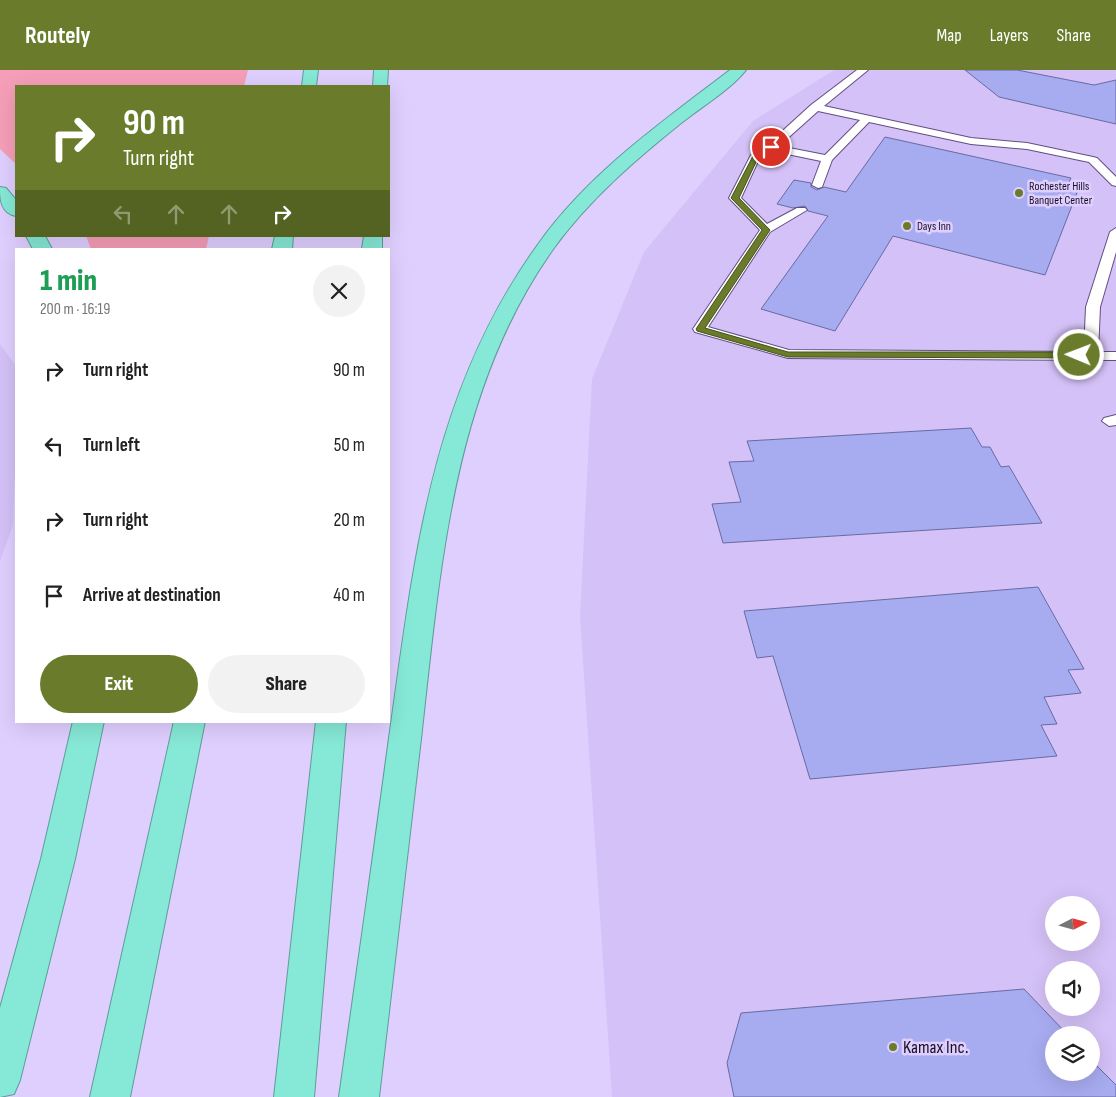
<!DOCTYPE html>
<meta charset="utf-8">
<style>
:root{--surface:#fff;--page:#f2f2f2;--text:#222;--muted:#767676;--accent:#6a7c2b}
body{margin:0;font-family:"Sofia Sans Condensed",sans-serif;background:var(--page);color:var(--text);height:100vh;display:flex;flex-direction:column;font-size:19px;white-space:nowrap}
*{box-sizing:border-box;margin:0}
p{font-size:16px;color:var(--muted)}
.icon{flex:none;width:28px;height:28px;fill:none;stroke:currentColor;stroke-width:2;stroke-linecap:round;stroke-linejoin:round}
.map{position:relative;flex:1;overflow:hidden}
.panel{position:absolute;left:15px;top:178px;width:375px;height:475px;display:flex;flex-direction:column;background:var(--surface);border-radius:0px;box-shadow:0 5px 20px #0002}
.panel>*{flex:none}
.top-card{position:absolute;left:15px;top:15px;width:375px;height:152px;border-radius:0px;box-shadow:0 5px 20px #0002;background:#6a7c2b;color:#fff;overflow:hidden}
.needle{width:32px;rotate:84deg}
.controls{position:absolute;left:1045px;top:826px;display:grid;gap:10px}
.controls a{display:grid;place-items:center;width:55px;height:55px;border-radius:50%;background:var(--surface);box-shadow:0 5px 20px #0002;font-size:25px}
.pin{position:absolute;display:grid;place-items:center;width:42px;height:42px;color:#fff;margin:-21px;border:2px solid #fff;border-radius:50%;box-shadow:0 1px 5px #0007}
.me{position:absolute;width:55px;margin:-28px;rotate:271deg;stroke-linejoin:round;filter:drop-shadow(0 0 4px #0008)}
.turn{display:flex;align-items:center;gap:18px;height:105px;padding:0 25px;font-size:22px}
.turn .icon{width:65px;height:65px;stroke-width:2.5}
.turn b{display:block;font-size:35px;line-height:42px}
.lanes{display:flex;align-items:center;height:48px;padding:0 25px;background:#0003;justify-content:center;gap:25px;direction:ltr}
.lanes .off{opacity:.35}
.round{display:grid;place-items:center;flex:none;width:52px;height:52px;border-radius:26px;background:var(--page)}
.head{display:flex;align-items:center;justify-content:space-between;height:85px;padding:0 25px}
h1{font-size:30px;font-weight:800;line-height:38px;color:#1e9e55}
.action{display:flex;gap:10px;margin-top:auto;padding:10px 25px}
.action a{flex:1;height:58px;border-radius:30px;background:var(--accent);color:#fff;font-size:20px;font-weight:800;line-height:58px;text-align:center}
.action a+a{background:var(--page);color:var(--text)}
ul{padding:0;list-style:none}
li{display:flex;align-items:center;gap:15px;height:75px;padding:0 25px}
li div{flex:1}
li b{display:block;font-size:19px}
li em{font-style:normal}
header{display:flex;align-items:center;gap:30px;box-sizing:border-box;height:70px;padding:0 25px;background:var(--accent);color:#fff}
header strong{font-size:24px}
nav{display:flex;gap:28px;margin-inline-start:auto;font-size:18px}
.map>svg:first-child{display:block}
</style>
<header>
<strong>Routely</strong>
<nav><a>Map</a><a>Layers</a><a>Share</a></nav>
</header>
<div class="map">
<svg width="1116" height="1027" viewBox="0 0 1116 1027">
<rect width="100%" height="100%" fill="#dfcfff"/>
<path fill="#d4c1f7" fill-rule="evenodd" d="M834,0h282v1027h-504l-32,-481 12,-237 52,-127 109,-131zM1054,835h37v37h-37zM1054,900h37v38h-37zM1054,965h37v37h-37z
M0,274l16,22v79l-3,80 -13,36z"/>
<path fill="#f69eb8" d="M0,0h248l-4,16h-228v78l-16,-15z
M86,166h123l-3,13h-115z"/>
<path fill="#a7abf0" stroke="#686ba2" d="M965,0h52l77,15 22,-5v44l-117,-27z
M885,67l186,41 -2,4 11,3 -35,90 -152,-39 -58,95 -74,-22 67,-93 -20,-5 -3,-5 -12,2 -16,-4 17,-24 17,3v4l6,3 7,-3 22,5z
M971,358l11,19h8l11,20 8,-1 33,57 -319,20 -11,-39 29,-2 -12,-40 25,-1 -7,-20z
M1038,517l46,82 -16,1 13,23 -37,4 13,27 -16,1 16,31 -247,23 -37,-123 -16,2 -13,-47z
M1024,919l44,46h-14v37h37v-12l25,25v12h-382l-7,-34 14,-50z"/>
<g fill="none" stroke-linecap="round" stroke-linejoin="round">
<g stroke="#624e82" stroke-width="2">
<path id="service" d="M857,0h11l-44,36 147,32 56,5 66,14 4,1 19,19v9l-4,-1 -23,-23 -62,-13 -56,-5 -102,-22 -37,38 -10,27 -4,1 -6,-3 9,-24 -48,-10 -14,8 -18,39 26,26 30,-16h8l2,2 -37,22 -62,95 81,23 295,2 2,-45 24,-75 6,-4v24l-16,55 -2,45h18v8l-328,-2 -93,-26 -2,-3 67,-99 -31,-32 22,-43 16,-10 44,-40zM818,41l42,9 -35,35 -46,-9z
M1116,345v10l-7,1 -7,-5 2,-3z"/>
</g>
<g stroke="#5f9c98" stroke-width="2">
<path id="motorway" d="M304,0h14l-2,16h-14z
M374,0h14l-1,16h-14z
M730,0h16c-17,21 -45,37 -66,54 -46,37 -91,76 -126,124 -102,142 -114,323 -133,491 -14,119 -28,239 -42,358h-40c17,-120 34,-239 50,-359 25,-177 41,-345 150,-495 50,-70 123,-121 191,-173z
M0,117l6,1 10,12v16c-15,-3 -16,-16 -16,-29z
M26,166h19l7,13h-19z
M275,166h18l-1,13h-20z
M364,166h18v13h-20z
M73,651h31l-29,138 -55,221 -6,14 -14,3v-89l41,-149z
M174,651h31l-75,376h-40z
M316,651h30l-32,376h-40z"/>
</g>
<use href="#service" fill="#fff" fill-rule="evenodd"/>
<use href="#motorway" fill="#86e8d6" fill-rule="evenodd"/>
</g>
<path fill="#6a7c2b" stroke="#45511c" d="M771,75l2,4 -15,9 -19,40 31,32 -65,98 83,24h291l5,3 -5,3 -291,-1 -91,-26 -1,-2 66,-99 -31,-32 22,-42z"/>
<g fill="#6a7c2b" stroke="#dfcfff" stroke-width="2">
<circle cx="1019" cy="123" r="5"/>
<circle cx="907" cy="156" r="5"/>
<circle cx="893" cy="977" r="5"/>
</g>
<g text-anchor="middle" stroke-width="5" stroke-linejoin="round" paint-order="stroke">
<g font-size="12" fill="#170f24" stroke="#dfcfff" text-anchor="start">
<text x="1029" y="120">Rochester Hills<tspan x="1029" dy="14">Banquet Center</tspan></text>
<text x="917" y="160">Days Inn</text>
</g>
<g font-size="18" fill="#170f24" stroke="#dfcfff" text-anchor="start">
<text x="903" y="983">Kamax Inc.</text>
</g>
</g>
</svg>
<div class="controls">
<a><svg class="needle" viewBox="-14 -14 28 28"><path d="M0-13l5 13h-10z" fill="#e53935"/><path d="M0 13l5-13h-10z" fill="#767676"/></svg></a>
<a><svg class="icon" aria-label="sound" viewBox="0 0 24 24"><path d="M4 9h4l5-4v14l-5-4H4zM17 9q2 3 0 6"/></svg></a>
<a><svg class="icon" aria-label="layers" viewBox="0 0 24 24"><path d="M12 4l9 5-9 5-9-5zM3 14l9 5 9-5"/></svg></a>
</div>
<div class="pin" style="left:771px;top:77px;background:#d93025"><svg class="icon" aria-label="arrive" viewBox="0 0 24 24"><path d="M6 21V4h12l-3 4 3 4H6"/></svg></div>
<svg class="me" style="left:1079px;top:285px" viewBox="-20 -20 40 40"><circle r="17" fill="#6a7c2b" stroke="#fff" stroke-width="3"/><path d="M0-11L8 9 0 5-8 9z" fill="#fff"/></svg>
<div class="top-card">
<div class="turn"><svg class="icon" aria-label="right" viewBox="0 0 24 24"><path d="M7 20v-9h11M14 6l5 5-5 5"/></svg><div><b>90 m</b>Turn right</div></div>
<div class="lanes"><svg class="icon off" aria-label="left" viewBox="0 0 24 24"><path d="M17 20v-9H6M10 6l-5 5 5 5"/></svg><svg class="icon off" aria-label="ahead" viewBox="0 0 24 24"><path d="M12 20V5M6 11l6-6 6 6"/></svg><svg class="icon off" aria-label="ahead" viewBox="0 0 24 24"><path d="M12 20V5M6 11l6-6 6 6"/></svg><svg class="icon" aria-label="right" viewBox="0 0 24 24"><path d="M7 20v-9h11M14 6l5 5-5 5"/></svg></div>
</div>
<section class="panel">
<div class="head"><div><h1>1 min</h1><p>200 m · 16:19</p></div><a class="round"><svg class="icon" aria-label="close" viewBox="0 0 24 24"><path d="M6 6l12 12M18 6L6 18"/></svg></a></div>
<ul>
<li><svg class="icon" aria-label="right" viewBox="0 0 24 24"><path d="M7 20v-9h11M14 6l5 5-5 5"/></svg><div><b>Turn right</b></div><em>90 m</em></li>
<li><svg class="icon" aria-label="left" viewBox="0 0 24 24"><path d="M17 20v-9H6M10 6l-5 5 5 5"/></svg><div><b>Turn left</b></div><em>50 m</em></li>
<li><svg class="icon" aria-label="right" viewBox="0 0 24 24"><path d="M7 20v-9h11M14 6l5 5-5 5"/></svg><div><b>Turn right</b></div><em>20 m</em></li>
<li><svg class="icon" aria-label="arrive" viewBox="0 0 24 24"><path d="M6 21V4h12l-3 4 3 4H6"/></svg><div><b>Arrive at destination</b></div><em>40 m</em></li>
</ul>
<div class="action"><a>Exit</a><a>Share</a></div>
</section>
</div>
